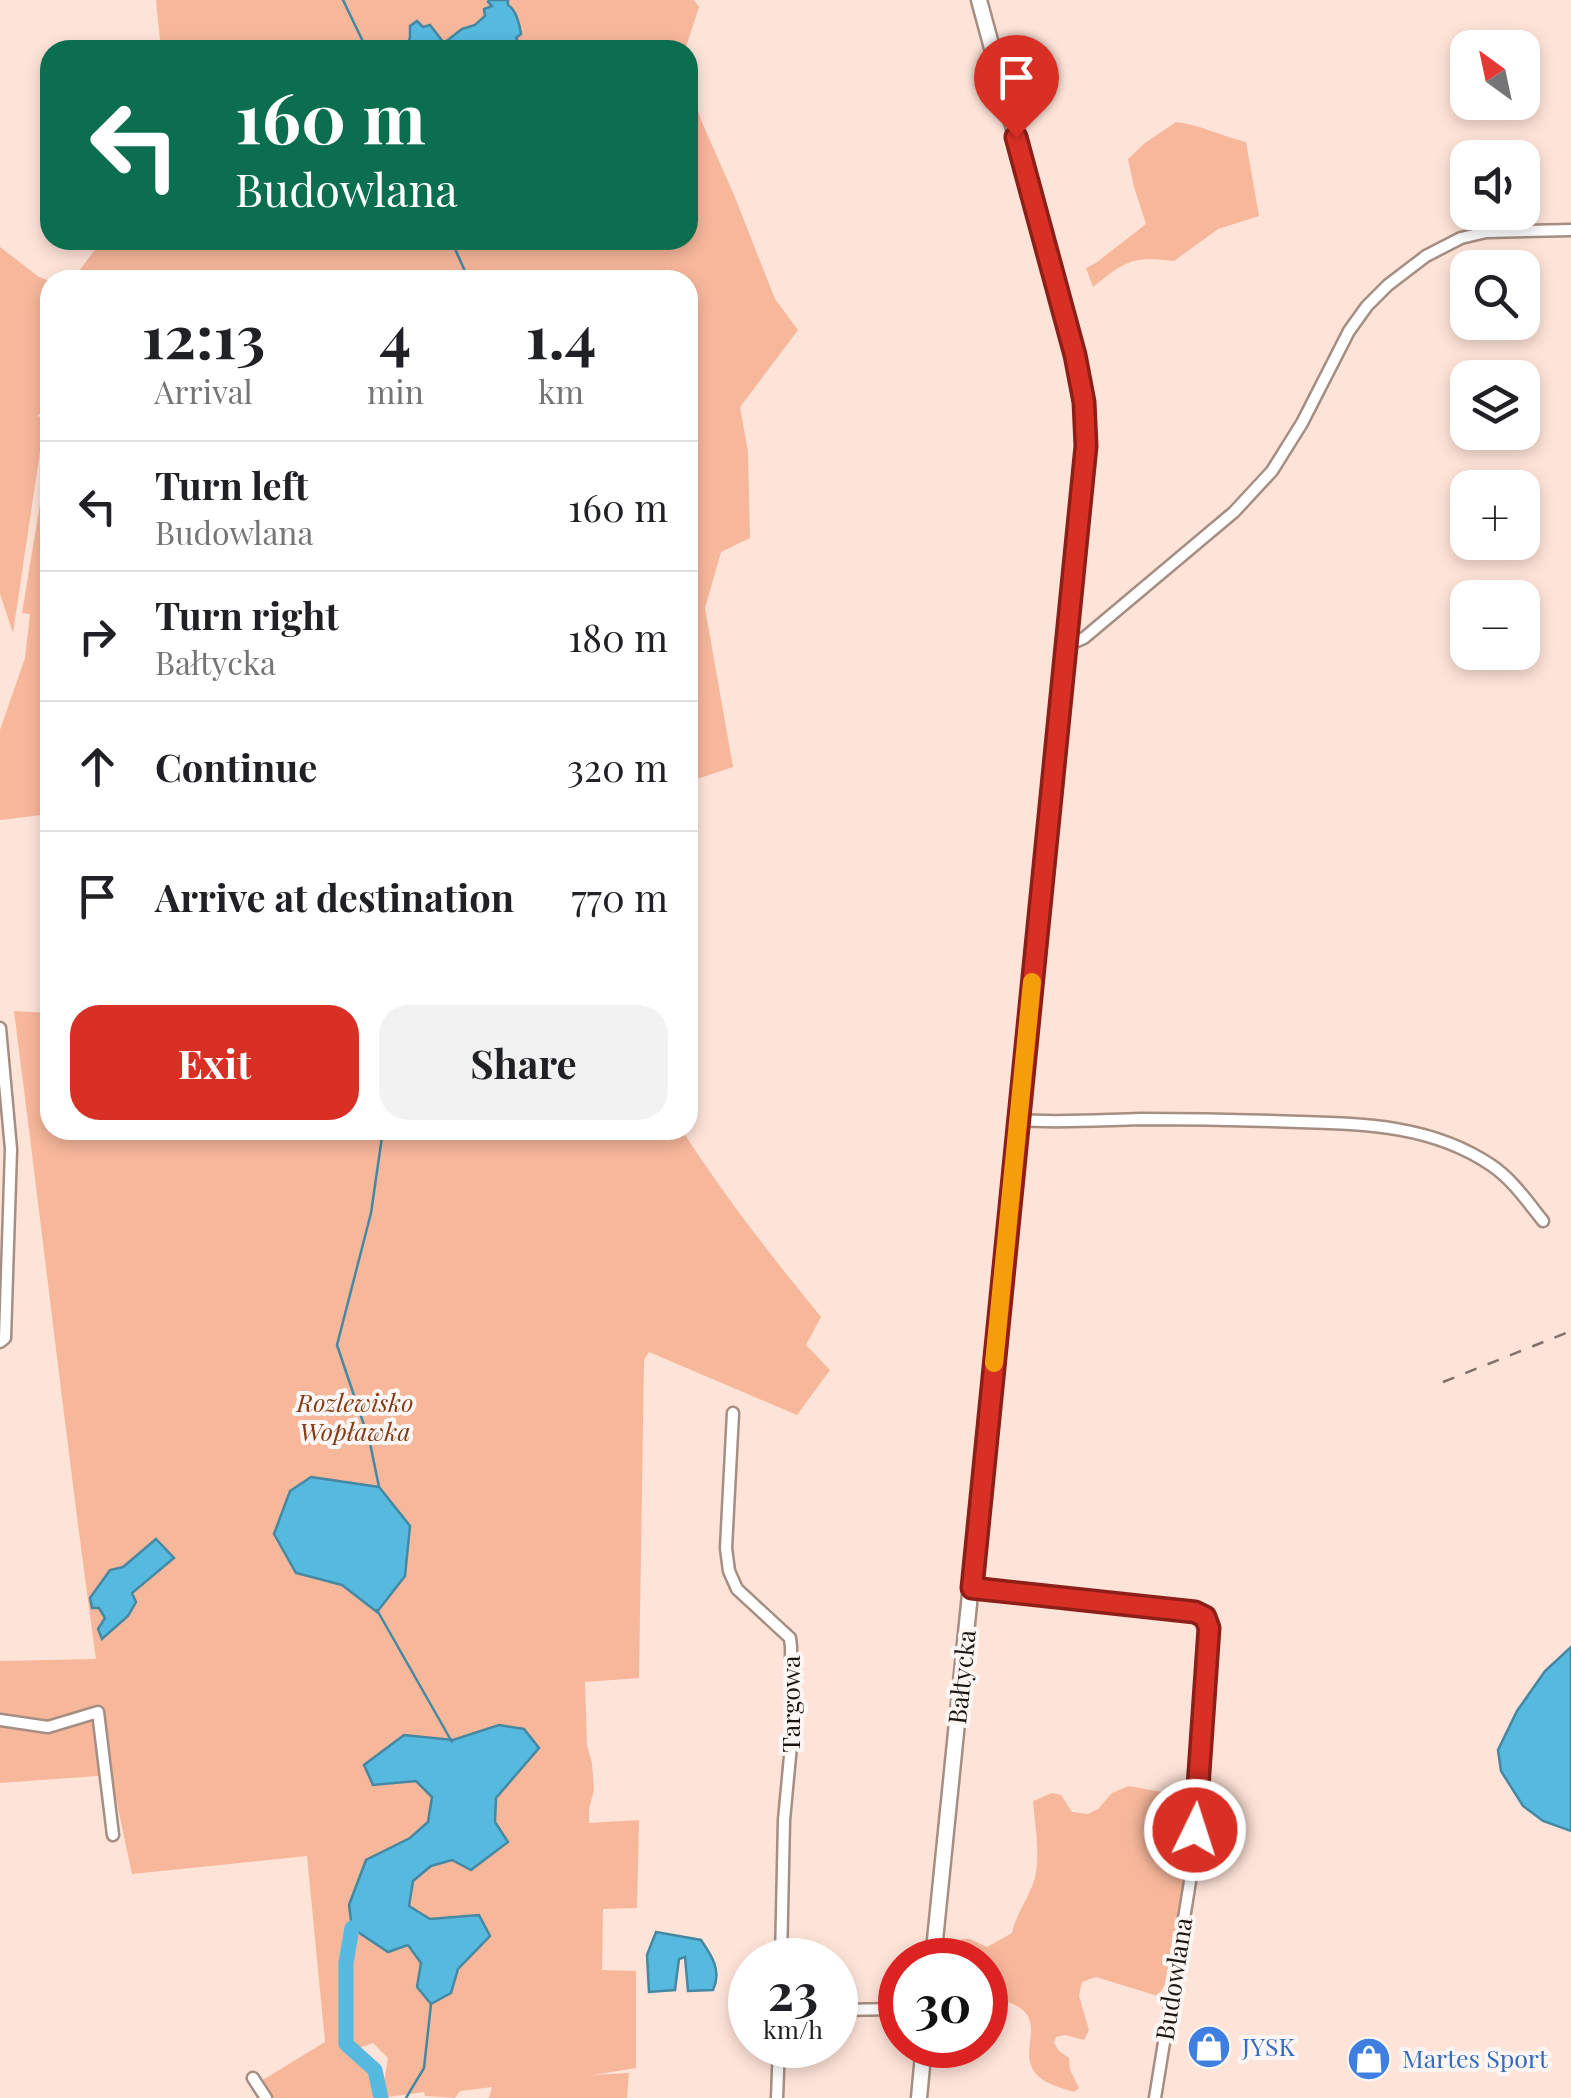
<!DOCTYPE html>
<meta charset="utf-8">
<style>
:root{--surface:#fff;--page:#f2f2f2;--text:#202124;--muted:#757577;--line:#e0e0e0;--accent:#d93025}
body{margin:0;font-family:"Playfair Display",serif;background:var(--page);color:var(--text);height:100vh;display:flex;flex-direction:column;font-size:38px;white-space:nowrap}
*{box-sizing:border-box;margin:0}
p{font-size:32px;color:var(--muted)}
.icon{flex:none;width:55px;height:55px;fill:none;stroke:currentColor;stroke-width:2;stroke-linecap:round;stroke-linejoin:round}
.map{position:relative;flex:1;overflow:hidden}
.sheet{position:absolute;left:40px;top:270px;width:658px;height:870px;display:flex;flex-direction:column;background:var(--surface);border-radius:30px;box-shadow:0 5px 15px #0003}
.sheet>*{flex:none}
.hud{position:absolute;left:40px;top:40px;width:658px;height:210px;border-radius:30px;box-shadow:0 5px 15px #0003;background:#0b6e4f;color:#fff;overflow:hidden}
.needle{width:65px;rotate:327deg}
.fabs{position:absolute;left:1450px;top:30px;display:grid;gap:20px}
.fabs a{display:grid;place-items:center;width:90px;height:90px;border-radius:20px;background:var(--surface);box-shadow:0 5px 15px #0003;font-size:50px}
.speed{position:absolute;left:728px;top:1938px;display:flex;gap:20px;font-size:50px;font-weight:700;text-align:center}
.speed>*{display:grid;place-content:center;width:130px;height:130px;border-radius:50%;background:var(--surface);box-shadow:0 5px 15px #0003;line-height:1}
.speed small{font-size:25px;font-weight:400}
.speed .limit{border:15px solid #d22;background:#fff;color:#111}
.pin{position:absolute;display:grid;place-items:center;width:85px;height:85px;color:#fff;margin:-102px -42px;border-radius:50% 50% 50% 0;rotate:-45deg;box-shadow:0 0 10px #0007}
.pin .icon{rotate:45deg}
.me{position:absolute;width:110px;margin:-55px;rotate:4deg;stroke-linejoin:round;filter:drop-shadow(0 0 8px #0008)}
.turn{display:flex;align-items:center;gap:35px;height:210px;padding:0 30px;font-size:45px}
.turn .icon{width:130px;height:130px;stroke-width:2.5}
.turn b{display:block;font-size:70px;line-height:85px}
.eta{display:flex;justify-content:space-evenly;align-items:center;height:170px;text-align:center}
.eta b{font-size:60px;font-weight:700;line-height:70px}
.button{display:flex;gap:20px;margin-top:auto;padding:20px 30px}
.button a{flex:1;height:115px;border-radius:30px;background:var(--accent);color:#fff;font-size:40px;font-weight:700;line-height:115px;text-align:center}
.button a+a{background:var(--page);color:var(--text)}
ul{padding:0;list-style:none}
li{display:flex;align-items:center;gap:30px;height:130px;padding:0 30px;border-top:2px solid var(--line)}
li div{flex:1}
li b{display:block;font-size:38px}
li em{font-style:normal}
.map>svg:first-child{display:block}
</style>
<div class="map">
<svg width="1571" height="2098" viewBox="0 0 1571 2098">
<rect width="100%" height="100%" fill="#fee3d8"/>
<path fill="#f7b79b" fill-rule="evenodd" d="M156,0h538l5,7 -14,43h-524z
M688,78l13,42 33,75 41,104 23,31 -58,77 8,45 2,86 -29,14 -16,56 28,159 -45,15v-502h-625l16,-9 17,-23 13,-8h579z
M1176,122c25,3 45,14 70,20l13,74 -41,13 -44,32c-43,-5 -48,0 -81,26l-7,-19 10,-5 50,-39 -12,-37 -6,-28 17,-16z
M0,247l39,30 11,4v126l-13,9 8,2 -32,215 -13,-39z
M50,444v370l-50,6v-90l25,-72 5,-44 -8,-1z
M14,1011l36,2v117h632c42,66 90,127 139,187l-15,28 24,25 -33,45 -148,-63 -5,8 -5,318 -54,4 2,63 5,18 2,27 -5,19v14l50,-3 -2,88 -34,1 -1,61 34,1v97l-43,7 36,-2 -2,25h-138l3,-11 -32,4 -5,7 -30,-2 -1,-4 -43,6h-117l-8,-14 69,-42 -18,-186 -175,18 -21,-99 -111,8v-122l96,-2c-30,-216 -54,-432 -82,-648zM373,2043l15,15 -6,38 -7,-26 -22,-20z
M1190,1779h7l-7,75 -25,130 -7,12 -62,-19 -14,5 -3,14 10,34 -5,10 -19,-5 -9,2 -2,6 5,8 10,7 1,12 9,18 -5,4c-12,-4 -28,-8 -36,-16 -28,-27 27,-68 -53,-79v-37h-25l-2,-13 4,-8h8l17,8 25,-14c4,-19 16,-34 22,-52 7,-24 1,-55 -1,-80l19,-8 9,2 11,17 16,2 10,-5 14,-16 17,-7 33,6 13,1 10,-4z"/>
<path fill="#56b9e0" stroke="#4588a2" stroke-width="2.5" d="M489,0h19v5c8,4 12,21 13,29l-5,4 6,9 -16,3h-97l-2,-2 3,-11v-11l7,-5 6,6 7,-2 14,18 18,-14 13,-4 10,-9 -1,-7 8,-3 -4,-4z
M311,1477l68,10 31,39 -5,50 -28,36 -35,-27 -46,-12 -22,-39 16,-43z
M156,1539l18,19 -42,35 4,9 -8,14 -26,23 -4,-10 7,-11 -6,-10h-7l-2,-10 20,-28 13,-3z
M1571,1647v184l-28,-10 -20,-15 -22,-35 -3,-21 19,-39 28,-40z
M499,1725l25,4 15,19 -43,50 -1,24 13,20 -37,28 -19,-10 -21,6 -18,15 -4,25 21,13 49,-4 11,21 -32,33 -7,24 -20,11 -14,-17 4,-24 -13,-18 -20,7 -36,-24 -3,-23 17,-45 44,-22 18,-16 4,-25 -16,-16 -43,4 -9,-20 40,-30 49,5z
M656,1932l45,8c11,16 21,31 12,50l-25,1 -3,-34 -6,2 -4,31 -26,2 -2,-37z"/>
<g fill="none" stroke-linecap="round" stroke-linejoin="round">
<path stroke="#4588a2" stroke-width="2.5" d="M343,0l24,50
M451,240l18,40
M379,1487l-9,-44 -33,-98 34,-132 12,-83
M377,1610l75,132
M406,2098l18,-30 7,-64"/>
<path stroke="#56b9e0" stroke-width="15" d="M352,1928l-6,35v81l29,26 6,28"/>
<g stroke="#a68e83" stroke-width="15">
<path id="minor" d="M1067,641l8,1 9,-4 150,-126 38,-41 30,-48 47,-92 18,-25 21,-21 38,-29 35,-18 25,-6 85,-2
M0,1028l11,121 -6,189 -5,4
M1018,1120c40,3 82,0 122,-1 54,0 107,1 160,3 68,2 133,4 191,43 21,14 36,36 52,56
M733,1413l-7,135 3,23 8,18 53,49 1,9 1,88 -8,85 -3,140
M971,1588l224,24 10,5 4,10 -16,236 -38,235
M0,1720l48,7 50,-15 15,123
M835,2010l65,-1
M253,2078l13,20
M777,2098l2,-53"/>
</g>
<g stroke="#a68e83" stroke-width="19">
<path id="secondary" d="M933,1960l153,-1514 -2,-45 -9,-46 -96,-355
M919,2098l5,-53"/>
</g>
<use href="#minor" stroke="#fff" stroke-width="10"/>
<use href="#secondary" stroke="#fff" stroke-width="14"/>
<path stroke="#817069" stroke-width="2.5" stroke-dasharray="12 12" stroke-linecap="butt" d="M1443,1382l128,-51"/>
</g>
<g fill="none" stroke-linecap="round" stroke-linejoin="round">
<g stroke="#8d1f18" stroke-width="25">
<path id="route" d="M1016,137l59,218 9,47 2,44 -114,1142 223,24 10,5 4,11 -14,202"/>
</g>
<use href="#route" stroke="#d93025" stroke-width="18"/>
<path stroke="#f59e0b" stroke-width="18" d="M994,1363l38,-381"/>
</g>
<defs>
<g id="shop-disc" transform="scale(2.25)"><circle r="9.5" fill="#3f7fe0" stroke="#fbf6f3"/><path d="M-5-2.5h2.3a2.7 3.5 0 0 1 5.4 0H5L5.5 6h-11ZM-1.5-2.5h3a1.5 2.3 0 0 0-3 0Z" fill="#fff"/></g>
</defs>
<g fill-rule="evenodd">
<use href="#shop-disc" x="1209" y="2047"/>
<use href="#shop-disc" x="1369" y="2059"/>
</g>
<g text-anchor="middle" stroke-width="8" stroke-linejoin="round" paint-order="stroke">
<g font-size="25" font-style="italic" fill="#833c16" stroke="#fbf6f3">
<text x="355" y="1412">Rozlewisko<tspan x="355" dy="29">Wopławka</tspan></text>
</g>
<g font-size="25" fill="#1e1511" stroke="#fbf6f3">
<text transform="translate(962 1677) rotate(-84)" y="9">Bałtycka</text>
<text transform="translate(791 1704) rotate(-90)" y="9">Targowa</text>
<text transform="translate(1174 1979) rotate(-81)" y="9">Budowlana</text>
</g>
<g font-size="25" fill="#366cbe" stroke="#fbf6f3" text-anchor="start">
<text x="1242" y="2056">JYSK</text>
<text x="1402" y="2068">Martes Sport</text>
</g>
</g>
</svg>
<div class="fabs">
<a><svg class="needle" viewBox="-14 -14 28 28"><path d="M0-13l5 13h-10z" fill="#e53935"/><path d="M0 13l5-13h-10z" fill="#757577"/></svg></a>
<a><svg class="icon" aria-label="sound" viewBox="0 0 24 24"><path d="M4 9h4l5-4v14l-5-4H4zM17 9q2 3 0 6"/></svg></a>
<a><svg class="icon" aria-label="search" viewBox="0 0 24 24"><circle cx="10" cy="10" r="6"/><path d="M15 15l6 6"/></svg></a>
<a><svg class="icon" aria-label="layers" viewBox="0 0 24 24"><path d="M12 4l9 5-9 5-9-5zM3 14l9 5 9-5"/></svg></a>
<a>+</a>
<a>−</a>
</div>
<div class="speed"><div>23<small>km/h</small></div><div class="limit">30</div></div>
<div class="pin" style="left:1016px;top:137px;background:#d93025"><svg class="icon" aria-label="arrive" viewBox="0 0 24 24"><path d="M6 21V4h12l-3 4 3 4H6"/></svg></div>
<svg class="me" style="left:1195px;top:1830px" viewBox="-20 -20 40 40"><circle r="17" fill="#d93025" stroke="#fff" stroke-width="3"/><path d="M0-11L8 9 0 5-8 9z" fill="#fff"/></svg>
<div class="hud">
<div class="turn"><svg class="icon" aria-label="left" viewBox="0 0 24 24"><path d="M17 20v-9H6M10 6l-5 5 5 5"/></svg><div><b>160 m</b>Budowlana</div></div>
</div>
<section class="sheet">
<div class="eta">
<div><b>12:13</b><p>Arrival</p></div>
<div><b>4</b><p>min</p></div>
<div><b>1.4</b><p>km</p></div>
</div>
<ul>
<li><svg class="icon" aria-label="left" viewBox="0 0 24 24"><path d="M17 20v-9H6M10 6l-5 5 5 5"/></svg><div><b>Turn left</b><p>Budowlana</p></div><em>160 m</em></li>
<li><svg class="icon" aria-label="right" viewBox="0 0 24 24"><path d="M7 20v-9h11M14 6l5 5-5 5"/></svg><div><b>Turn right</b><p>Bałtycka</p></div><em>180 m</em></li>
<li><svg class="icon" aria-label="ahead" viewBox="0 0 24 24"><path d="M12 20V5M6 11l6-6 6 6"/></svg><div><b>Continue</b></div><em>320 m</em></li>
<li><svg class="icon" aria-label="arrive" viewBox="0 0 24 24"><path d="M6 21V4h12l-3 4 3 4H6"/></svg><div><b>Arrive at destination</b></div><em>770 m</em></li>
</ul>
<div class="button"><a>Exit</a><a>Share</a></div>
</section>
</div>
